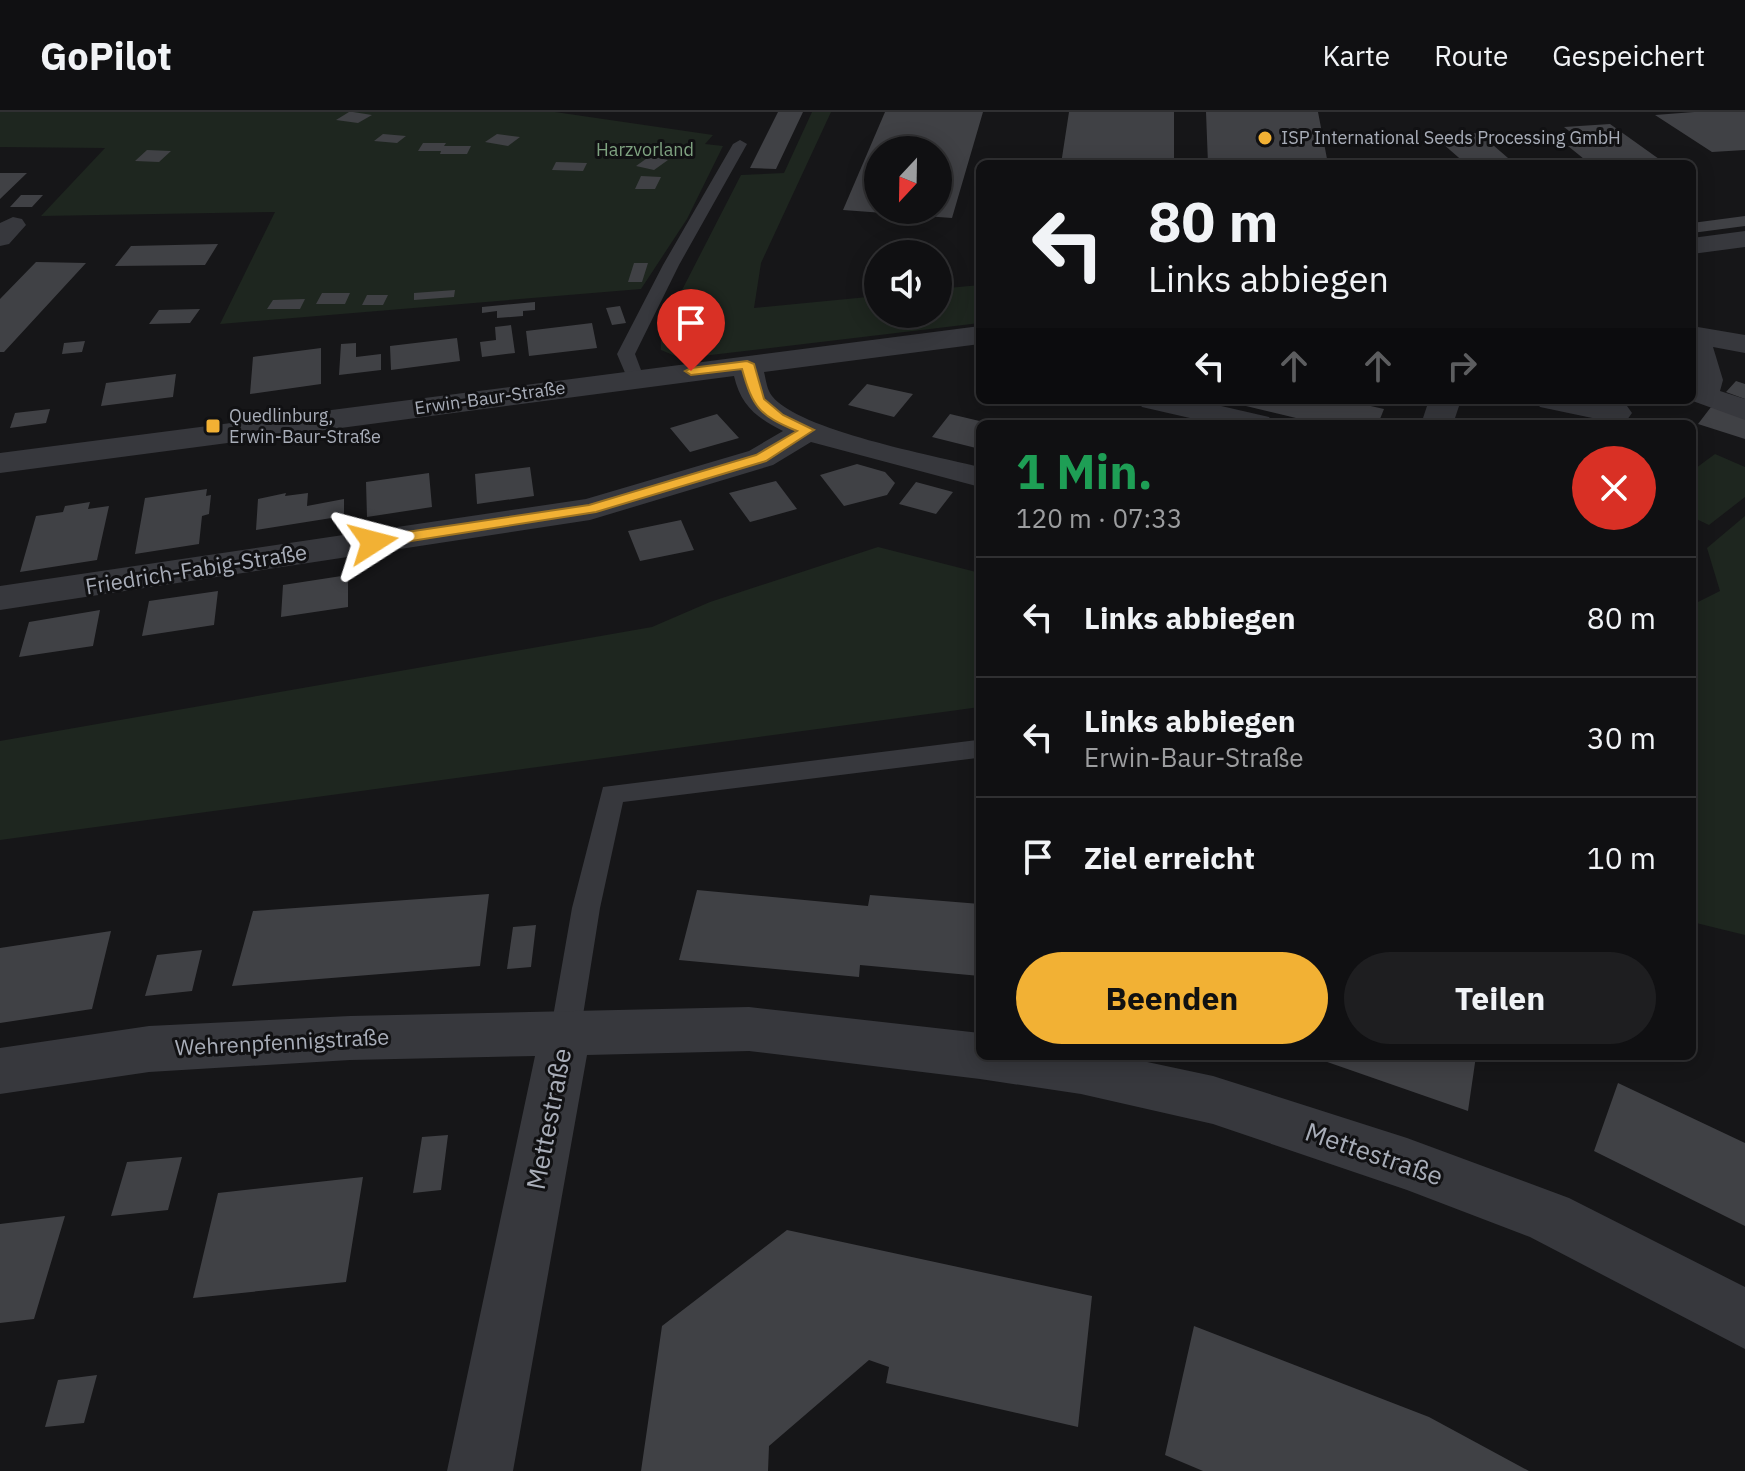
<!DOCTYPE html>
<html lang="de">
<meta charset="utf-8">
<style>
:root{--surface:#101012;--page:#1e1e20;--text:#f1f3f6;--muted:#9c9d9f;--line:#303032;--accent:#f2b134}
body{margin:0;font-family:"IBM Plex Sans",sans-serif;background:var(--page);color:var(--text);height:100vh;display:flex;flex-direction:column;font-size:30px;white-space:nowrap}
*{box-sizing:border-box;margin:0}
p{font-size:26px;color:var(--muted)}
.icon{flex:none;width:44px;height:44px;fill:none;stroke:currentColor;stroke-width:2;stroke-linecap:round;stroke-linejoin:round}
.map{position:relative;flex:1;overflow:hidden}
.panel{position:absolute;left:976px;top:308px;width:720px;height:640px;display:flex;flex-direction:column;background:var(--surface);border-radius:12px;box-shadow:0 4px 20px #0003,0 0 0 2px var(--line)}
.panel>*{flex:none}
.banner{position:absolute;left:976px;top:48px;width:720px;height:244px;border-radius:12px;box-shadow:0 4px 20px #0003,0 0 0 2px var(--line);background:#101012;color:var(--text);overflow:hidden}
.needle{width:52px;rotate:202deg}
.controls{position:absolute;left:864px;top:24px;display:grid;gap:16px}
.controls a{display:grid;place-items:center;width:88px;height:88px;border-radius:50%;background:var(--surface);box-shadow:0 4px 20px #0003,0 0 0 2px var(--line);font-size:40px}
.pin{position:absolute;display:grid;place-items:center;width:68px;height:68px;color:#fff;margin:-82px -34px;border-radius:50% 50% 50% 0;rotate:-45deg;box-shadow:0 0 8px #0007}
.pin .icon{rotate:45deg}
.me{position:absolute;width:88px;margin:-44px;rotate:81deg;stroke-linejoin:round;filter:drop-shadow(0 0 6px #0008)}
.turn{display:flex;align-items:center;gap:28px;height:168px;padding:0 40px;font-size:36px}
.turn .icon{width:104px;height:104px;stroke-width:2.5}
.turn b{display:block;font-size:56px;line-height:68px}
.lanes{display:flex;align-items:center;height:76px;padding:0 40px;background:#0003;justify-content:center;gap:40px;direction:ltr}
.lanes .off{opacity:.35}
.round{display:grid;place-items:center;flex:none;width:84px;height:84px;border-radius:42px;background:var(--page)}
.overview{display:flex;align-items:center;justify-content:space-between;height:136px;padding:0 40px}
h1{font-size:48px;font-weight:700;line-height:60px;color:#1e9e55}
.cta{display:flex;gap:16px;margin-top:auto;padding:16px 40px}
.cta a{flex:1;height:92px;border-radius:48px;background:var(--accent);color:#111;font-size:32px;font-weight:700;line-height:92px;text-align:center}
.cta a+a{background:var(--page);color:var(--text)}
ul{padding:0;list-style:none}
li{display:flex;align-items:center;gap:24px;height:120px;padding:0 40px;border-top:2px solid var(--line)}
li div{flex:1}
li b{display:block;font-size:30px}
li em{font-style:normal}
header{display:flex;align-items:center;gap:48px;box-sizing:border-box;height:112px;padding:0 40px;background:var(--surface);border-bottom:2px solid var(--line)}
header strong{font-size:38px}
nav{display:flex;gap:44px;margin-inline-start:auto;font-size:28px}
.map>svg:first-child{display:block}
</style>
<header>
<strong>GoPilot</strong>
<nav><a>Karte</a><a>Route</a><a>Gespeichert</a></nav>
</header>
<div class="map">
<svg width="1745" height="1359" viewBox="0 0 1745 1359">
<rect width="100%" height="100%" fill="#161618"/>
<path fill="#1e261f" d="M0,0h555l158,23 -8,9 18,2 -36,73 -46,70 -421,35 55,-112 -234,4 64,-68 -105,-1z
M812,0h19l-70,151 -7,45 124,-12v18h60v-25l42,-4v38l-278,33 -24,1 -17,-7v-19l80,-156 43,-2z
M1715,342l30,13v30l-36,28 -17,-8v-46z
M1745,404v419l-53,-13v-317l28,-14 -13,-43z
M878,435l102,26v134l-980,133v-99l652,-114 58,-25z"/>
<path fill="#404145" fill-rule="evenodd" d="M349,0h4l19,3 -14,8 -22,-3z
M778,0h25l-27,57 -26,-1z
M885,0h98l-31,106 -109,-8zM878,38h60v60h-60z
M1069,0h105v52h-113z
M1206,0h112l10,52h-120z
M1694,0h51v38l-33,2 -57,-37z
M1610,12l56,40h-62l-8,-6 -12,1 -16,-13 19,-1 -23,-18z
M1479,21l36,31h-49l-32,-28z
M383,22l23,2 -9,7 -23,-2z
M497,22l23,3 -12,9 -23,-4z
M423,31h23l-2,3h27l-4,8h-27l1,-3h-23z
M147,38l24,1 -12,11 -24,-1z
M650,44l18,4 -14,10 -18,-4z
M556,50l31,1 -4,8 -31,-1z
M0,61h27l-27,26z
M641,64l20,1 -6,12h-20z
M21,83h22l-11,12h-22z
M1745,104v10l-53,7v-10z
M218,132l-13,21 -90,1 16,-20z
M36,150l50,1 -82,89h-4v-53z
M634,151h14l-6,19h-14z
M455,178l-1,7 -40,3v-7z
M322,181h28l-5,11h-29z
M367,183h21l-5,10h-21z
M305,187l-5,10h-33l6,-9z
M535,190v8l-12,1v5l-26,2v-7l-15,2v-6z
M620,194l6,17 -14,2 -6,-17z
M200,197l-10,14 -41,1 10,-14z
M592,211l5,25 -68,8 -3,-25z
M511,213l4,28 -33,4 -2,-15 16,-2 -1,-13z
M457,226l3,23 -69,9 -1,-24z
M85,229l-3,11 -20,2 2,-11z
M356,231v14l25,-3v16l-42,5 2,-31z
M321,236v36l-71,10 3,-37z
M176,262l-3,23 -72,9 5,-23z
M1736,269l9,3v15l-19,-7z
M867,272l46,10 -19,23 -46,-12z
M1221,288h123l40,9 -6,15h-57z
M1711,295l34,11v21l-47,-15z
M50,297l-4,14 -36,5 5,-15z
M717,302l22,24 -49,14 -20,-24z
M950,302l38,9 -8,1v25l-48,-12z
M857,352l28,8 10,11 -8,12 -43,11 -24,-31z
M530,355l4,29 -57,8 -2,-30z
M429,361l3,34 -65,10 -1,-35z
M776,369l21,28 -47,13 -21,-29z
M916,370l37,10 -17,22 -37,-10z
M207,377l-1,7 5,-1 -2,19 -7,2 -3,28 -64,10 10,-56z
M286,381l-1,3 23,-3 -1,13 37,-7v17l-88,14 2,-31z
M90,390l-2,7 21,-3 -12,54 -77,12 16,-56 27,-4 2,-6z
M681,408l13,30 -54,11 -12,-30z
M348,463v32l-67,10 2,-32z
M218,479l-4,34 -72,11 7,-35z
M100,498l-7,36 -74,11 10,-35z
M697,778l171,16 2,-11 110,9v72l-120,-11 -1,12 -180,-17z
M489,782l-9,72 -248,20 21,-75z
M536,813l-5,42 -24,2 6,-42z
M111,819l-19,78 -92,14v-75z
M202,838l-10,41 -47,5 12,-41z
M1310,944h166l-8,55z
M1618,971l127,60v83l-151,-75z
M448,1023l-7,55 -28,3 9,-56z
M182,1045l-14,53 -57,6 16,-54z
M363,1065l-17,105 -153,16 25,-105z
M65,1104l-31,103 -34,4v-99z
M787,1118l305,66 -14,131 -192,-44 3,-16 -20,-7 -100,86 -1,25h-127l21,-145z
M1194,1214l235,91 100,54h-326l-38,-16z
M97,1263l-13,48 -39,4 13,-47z"/>
<g fill="none" stroke-linecap="round" stroke-linejoin="round">
<path fill="#37383d" fill-rule="evenodd" d="M740,28l7,4 -68,121 -44,89 9,24 -3,4h-12l-12,-28 46,-89 70,-121z
M977,628l3,1v16l-3,1 -354,44 -23,106 -20,126 -4,9 -11,4 -11,-4 -4,-9 22,-126 31,-121z"/>
<path fill="#37383d" fill-rule="evenodd" d="M13,105l9,2 4,6 -17,19 -9,2v-23z
M1745,119v16l-53,7v-16z
M980,214v18l-216,28c2,8 3,18 8,24 26,34 163,60 208,71v20l-169,-45 -38,23 -183,55 -590,90v-24l586,-87 163,-48 34,-20c-26,-13 -42,-25 -49,-55l-734,97v-20z
M1692,214l53,9v18l-32,-6 10,33 -3,11 25,8v21l-55,-20z
M1137,288h58l74,17 5,7h-58l-74,-17z
M1429,288h32l-8,24h-32z
M1535,288h64l28,6 5,7 -5,7 -11,3 -76,-16z
M749,895l231,26v23h139l94,20 194,62 162,60 176,89v62l-215,-112 -123,-47 -194,-66 -132,-30 -101,-15 -231,-28 -162,4 -74,416h-66l88,-415 -185,4 -201,12 -149,22v-46l149,-22 201,-10z"/>
</g>
<path fill="#f2b134" stroke="#9d7322" stroke-width="2" d="M747,249l7,3 10,35 19,16 31,15 -48,31 -170,51 -223,35 -8,-5 8,-5 216,-32 167,-50 41,-24c-38,-16 -44,-23 -55,-62l-51,6 -6,-4 6,-3z"/>
<g fill="#f2b134" stroke="#111113" stroke-width="3">
<circle cx="1265" cy="26" r="8"/>
<rect x="205" y="306" width="16" height="16" rx="4"/>
</g>
<g text-anchor="middle" stroke-width="6" stroke-linejoin="round" paint-order="stroke">
<g font-size="18" fill="#a8adb8" stroke="#111113" text-anchor="start">
<text x="1281" y="32">ISP International Seeds Processing GmbH</text>
<text x="229" y="310">Quedlinburg,<tspan x="229" dy="21">Erwin-Baur-Straße</tspan></text>
</g>
<g font-size="18" fill="#7fa381" stroke="#111113">
<text x="645" y="44">Harzvorland</text>
</g>
<g font-size="18" fill="#a8adb8" stroke="#111113">
<text transform="translate(490 286) rotate(-8)" y="6">Erwin-Baur-Straße</text>
</g>
<g font-size="22" fill="#a8adb8" stroke="#111113">
<text transform="translate(196 457) rotate(-9)" y="8">Friedrich-Fabig-Straße</text>
<text transform="translate(282 930) rotate(-3)" y="8">Wehrenpfennigstraße</text>
</g>
<g font-size="26" fill="#a8adb8" stroke="#111113">
<text transform="translate(549 1007) rotate(-79)" y="9">Mettestraße</text>
<text transform="translate(1374 1042) rotate(19)" y="9">Mettestraße</text>
</g>
</g>
</svg>
<div class="controls">
<a><svg class="needle" viewBox="-14 -14 28 28"><path d="M0-13l5 13h-10z" fill="#e53935"/><path d="M0 13l5-13h-10z" fill="#9c9d9f"/></svg></a>
<a><svg class="icon" aria-label="sound" viewBox="0 0 24 24"><path d="M4 9h4l5-4v14l-5-4H4zM17 9q2 3 0 6"/></svg></a>
</div>
<div class="pin" style="left:691px;top:259px;background:#d93025"><svg class="icon" aria-label="arrive" viewBox="0 0 24 24"><path d="M6 21V4h12l-3 4 3 4H6"/></svg></div>
<svg class="me" style="left:373px;top:430px" viewBox="-20 -20 40 40"><path d="M0-17L14 15 0 8-14 15z" fill="#f2b134" stroke="#fff" stroke-width="4"/></svg>
<div class="banner">
<div class="turn"><svg class="icon" aria-label="left" viewBox="0 0 24 24"><path d="M17 20v-9H6M10 6l-5 5 5 5"/></svg><div><b>80 m</b>Links abbiegen</div></div>
<div class="lanes"><svg class="icon" aria-label="left" viewBox="0 0 24 24"><path d="M17 20v-9H6M10 6l-5 5 5 5"/></svg><svg class="icon off" aria-label="ahead" viewBox="0 0 24 24"><path d="M12 20V5M6 11l6-6 6 6"/></svg><svg class="icon off" aria-label="ahead" viewBox="0 0 24 24"><path d="M12 20V5M6 11l6-6 6 6"/></svg><svg class="icon off" aria-label="right" viewBox="0 0 24 24"><path d="M7 20v-9h11M14 6l5 5-5 5"/></svg></div>
</div>
<section class="panel">
<div class="overview"><div><h1>1 Min.</h1><p>120 m · 07:33</p></div><a class="round" style="background:#d93025;color:#fff"><svg class="icon" aria-label="close" viewBox="0 0 24 24"><path d="M6 6l12 12M18 6L6 18"/></svg></a></div>
<ul>
<li><svg class="icon" aria-label="left" viewBox="0 0 24 24"><path d="M17 20v-9H6M10 6l-5 5 5 5"/></svg><div><b>Links abbiegen</b></div><em>80 m</em></li>
<li><svg class="icon" aria-label="left" viewBox="0 0 24 24"><path d="M17 20v-9H6M10 6l-5 5 5 5"/></svg><div><b>Links abbiegen</b><p>Erwin-Baur-Straße</p></div><em>30 m</em></li>
<li><svg class="icon" aria-label="arrive" viewBox="0 0 24 24"><path d="M6 21V4h12l-3 4 3 4H6"/></svg><div><b>Ziel erreicht</b></div><em>10 m</em></li>
</ul>
<div class="cta"><a>Beenden</a><a>Teilen</a></div>
</section>
</div>
